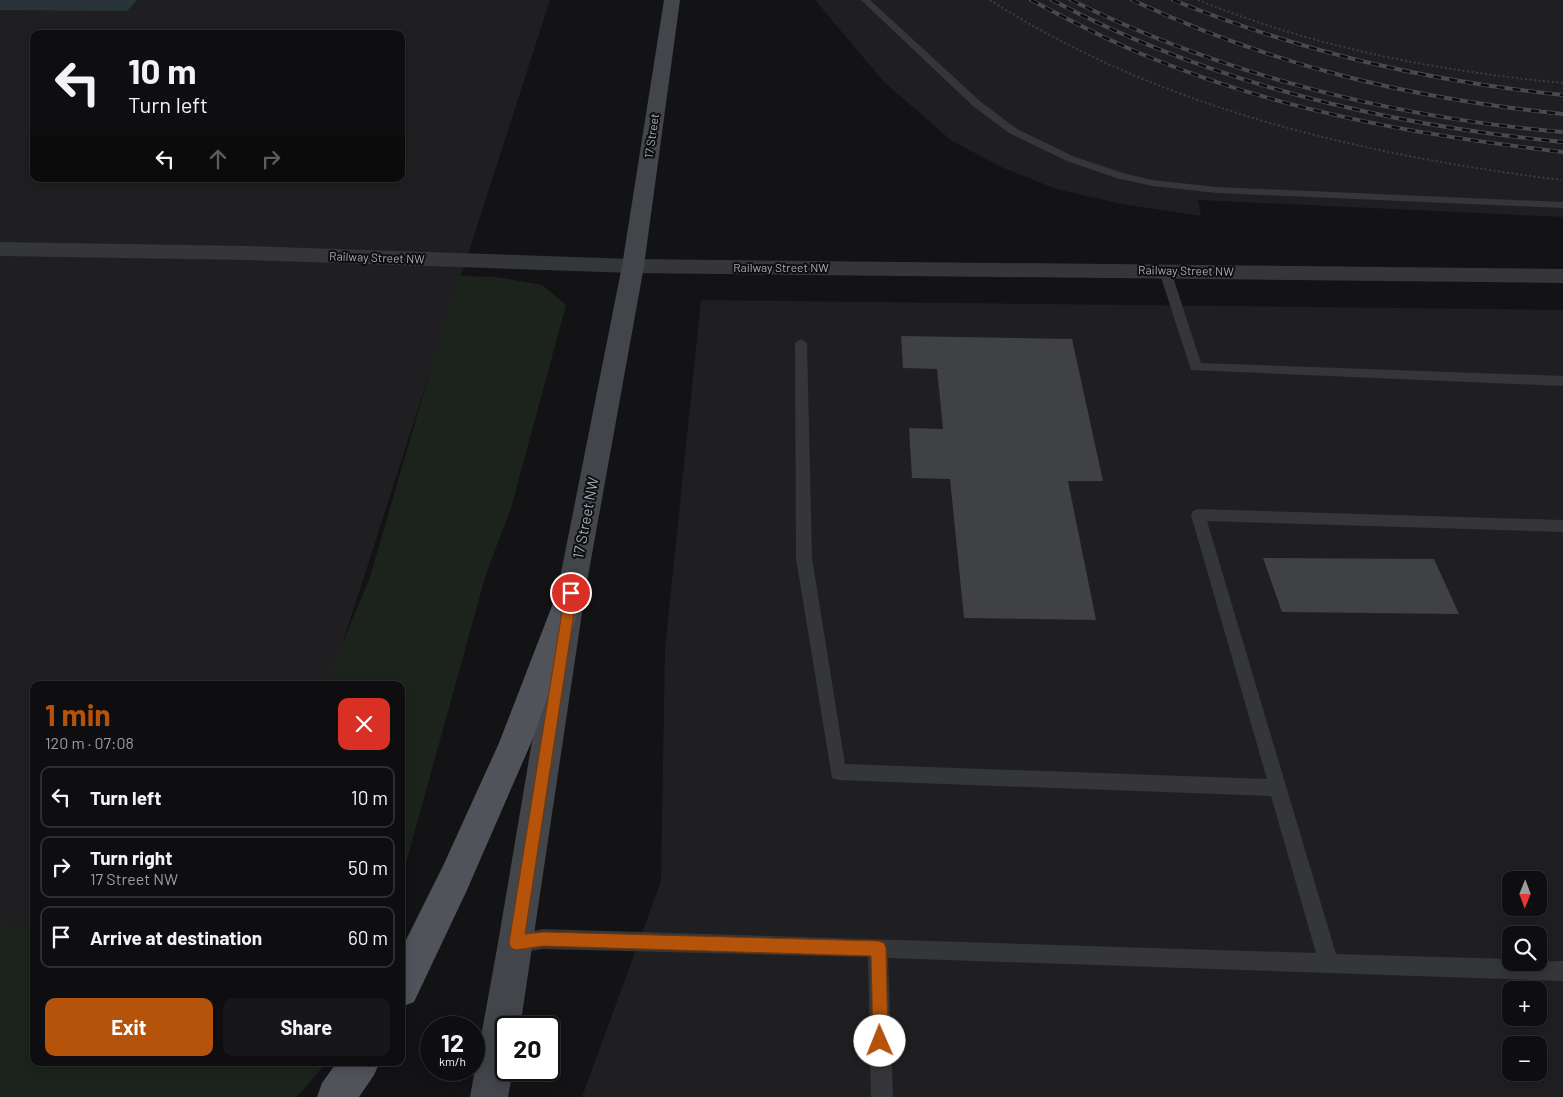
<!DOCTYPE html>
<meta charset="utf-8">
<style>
:root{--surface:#0e0e10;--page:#171719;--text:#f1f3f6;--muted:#9b9c9f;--line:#2e2e30;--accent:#b45309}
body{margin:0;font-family:Barlow,sans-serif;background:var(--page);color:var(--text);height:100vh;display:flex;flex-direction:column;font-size:19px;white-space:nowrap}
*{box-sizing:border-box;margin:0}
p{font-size:16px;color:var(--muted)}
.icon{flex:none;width:28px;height:28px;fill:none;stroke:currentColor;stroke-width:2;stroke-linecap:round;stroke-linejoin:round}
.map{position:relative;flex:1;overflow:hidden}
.details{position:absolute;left:30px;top:681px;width:375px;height:385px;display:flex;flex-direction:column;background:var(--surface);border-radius:10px;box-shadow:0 2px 12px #0003,0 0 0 1px var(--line)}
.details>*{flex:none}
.guide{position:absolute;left:30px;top:30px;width:375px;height:152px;border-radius:10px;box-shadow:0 2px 12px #0003,0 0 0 1px var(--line);background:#0e0e10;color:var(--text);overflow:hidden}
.needle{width:32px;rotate:181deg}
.fabs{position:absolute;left:1502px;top:871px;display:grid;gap:10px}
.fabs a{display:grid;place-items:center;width:45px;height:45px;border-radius:10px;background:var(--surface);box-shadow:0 2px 12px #0003,0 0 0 1px var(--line);font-size:25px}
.speed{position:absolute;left:420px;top:1016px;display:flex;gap:10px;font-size:25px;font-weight:700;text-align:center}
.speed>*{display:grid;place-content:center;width:65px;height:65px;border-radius:50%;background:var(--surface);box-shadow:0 2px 12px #0003,0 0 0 1px var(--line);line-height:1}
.speed small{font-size:12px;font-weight:400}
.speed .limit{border:2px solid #111;border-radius:8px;background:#fff;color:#111}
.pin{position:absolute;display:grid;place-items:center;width:42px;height:42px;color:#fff;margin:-21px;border:2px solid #fff;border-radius:50%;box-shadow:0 1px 5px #0007}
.me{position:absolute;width:55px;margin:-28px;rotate:359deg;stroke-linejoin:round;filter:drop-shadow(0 0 4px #0008)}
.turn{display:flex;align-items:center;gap:18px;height:105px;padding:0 15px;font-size:22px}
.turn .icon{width:65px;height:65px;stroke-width:2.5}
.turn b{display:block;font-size:35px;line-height:42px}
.lanes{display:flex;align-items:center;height:48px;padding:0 15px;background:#0003;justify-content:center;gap:25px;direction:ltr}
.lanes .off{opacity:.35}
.round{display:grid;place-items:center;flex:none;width:52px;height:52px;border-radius:10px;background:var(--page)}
.headline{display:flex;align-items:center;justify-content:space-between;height:85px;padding:0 15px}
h1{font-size:30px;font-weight:700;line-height:38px;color:var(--accent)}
.button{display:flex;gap:10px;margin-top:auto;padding:10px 15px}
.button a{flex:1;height:58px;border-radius:10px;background:var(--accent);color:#fff;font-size:20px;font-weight:700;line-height:58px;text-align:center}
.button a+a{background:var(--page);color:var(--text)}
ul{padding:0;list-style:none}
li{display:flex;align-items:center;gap:15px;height:62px;margin:0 10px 8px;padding:0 5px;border:2px solid var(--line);border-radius:10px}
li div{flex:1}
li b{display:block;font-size:19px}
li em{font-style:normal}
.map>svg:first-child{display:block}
</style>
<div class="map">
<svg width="1563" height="1097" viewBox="0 0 1563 1097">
<rect width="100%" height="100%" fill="#131315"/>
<path fill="#1f1f22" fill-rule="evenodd" d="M0,0h550l-221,685h-295v315l-34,11zM34,34h367v145h-367z
M815,0h748v217l-365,-17 3,16 -79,-12 -66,-15 -55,-22 -49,-26 -68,-59z
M701,300l862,10v787h-981l79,-216 4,-232zM1511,880h28v28h-28zM1511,935h28v27h-28zM1511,990h28v28h-28zM1511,1045h28v27h-28z"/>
<path fill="#1b231c" d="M458,276l38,1 46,8 24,20 -55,203 -25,66 -85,307v-196h-76l44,-105z
M34,924v138l292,1 -29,34h-297v-172z"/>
<path fill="#293439" d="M0,0h137l-10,11 -127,-1z"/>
<path fill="#3f4145" d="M901,336l171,3 31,142h-35l28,139 -132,-2 -14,-139 -38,-1 -3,-50 34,1 -6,-60 -34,-1z
M1263,558l171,1 25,55 -177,-2z"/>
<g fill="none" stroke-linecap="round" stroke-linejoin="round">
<path stroke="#3a3d41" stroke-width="2" stroke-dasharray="2 2.5" stroke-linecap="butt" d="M990,0c170,109 373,155 571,180
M1198,0c118,48 239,71 365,83"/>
<path fill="#34363a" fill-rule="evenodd" d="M861,0h9l111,102 36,27 58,28 48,16 29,7 65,7 346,15v6l-346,-15 -65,-7 -36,-8 -49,-17 -58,-28 -36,-27z
M1165,267l6,4 30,92 362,13v10l-372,-16 -32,-99z
M801,339l6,4 5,215 33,206 422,15 -76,-264 2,-4 5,-2 365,11v12l-356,-11 129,433 175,5v3l52,-1v20l-675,-23 5,139h-22l-3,-140 -325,-8 -27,4 -7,-3 -3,-7 3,-7 34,-7 773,24 -45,-157 -433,-16 -6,-2 -36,-220 -1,-215z"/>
<path fill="#34363a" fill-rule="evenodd" d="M0,242l248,4 385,13 930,10v14l-930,-10 -385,-13 -248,-4z"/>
<path fill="#42454a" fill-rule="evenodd" d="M664,0h16l-36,266 -59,327 -65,435h-14v42h7l-5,27h-38l28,-154 59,-350 65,-327z"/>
<path fill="#505359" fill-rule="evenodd" d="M571,581l10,4 4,8 -54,150 -64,147 -53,112 -13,5v-57l42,-84 56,-123 58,-150 4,-8z
M337,1062h43l-6,13 -15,22h-42l5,-14z"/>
<g stroke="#474a4f" stroke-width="4">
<path id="rail" d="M1031,0c40,21 80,42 123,59 130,53 270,77 409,93
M1052,0c157,83 334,125 511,142
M1071,0c152,75 324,118 492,132
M1132,0c142,66 276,98 431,114
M1173,0c128,52 253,81 390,95"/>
</g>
<use href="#rail" stroke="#0e0e10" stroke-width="2.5" stroke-dasharray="8" stroke-linecap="butt"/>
</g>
<path fill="#b45309" stroke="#753606" d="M571,588l6,5 -52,341 18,-2 335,9 6,2 2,5 2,93 -2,6 -6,2 -5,-2 -2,-6 -2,-85 -328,-10 -27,4 -5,-2 -2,-5 56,-350z"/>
<g text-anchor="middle" stroke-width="4" stroke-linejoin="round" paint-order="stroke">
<g font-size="12" fill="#a5acb5" stroke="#0e0e10">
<text transform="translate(652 136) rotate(-82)" y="4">17 Street</text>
<text transform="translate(377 258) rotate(2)" y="4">Railway Street NW</text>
<text x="781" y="272">Railway Street NW</text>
<text transform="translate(1186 271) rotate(1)" y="4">Railway Street NW</text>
</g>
<g font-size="15" fill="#a5acb5" stroke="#0e0e10">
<text transform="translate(586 518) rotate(-79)" y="5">17 Street NW</text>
</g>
</g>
</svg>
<div class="fabs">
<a><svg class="needle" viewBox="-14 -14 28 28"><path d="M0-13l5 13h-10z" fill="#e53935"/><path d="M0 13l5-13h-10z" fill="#9b9c9f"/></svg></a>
<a><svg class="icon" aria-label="search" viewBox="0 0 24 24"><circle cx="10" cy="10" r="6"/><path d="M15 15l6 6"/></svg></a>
<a>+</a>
<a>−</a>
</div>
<div class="speed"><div>12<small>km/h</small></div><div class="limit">20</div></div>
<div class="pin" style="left:571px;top:593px;background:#d93025"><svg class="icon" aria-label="arrive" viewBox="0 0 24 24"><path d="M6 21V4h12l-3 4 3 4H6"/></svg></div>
<svg class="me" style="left:880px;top:1041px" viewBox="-20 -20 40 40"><circle r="19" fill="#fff"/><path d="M0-13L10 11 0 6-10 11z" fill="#b45309"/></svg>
<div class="guide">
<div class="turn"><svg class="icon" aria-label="left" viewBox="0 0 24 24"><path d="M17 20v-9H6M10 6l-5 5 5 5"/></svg><div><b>10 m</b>Turn left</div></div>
<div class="lanes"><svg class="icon" aria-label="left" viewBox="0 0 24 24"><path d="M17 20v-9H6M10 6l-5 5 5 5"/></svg><svg class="icon off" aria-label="ahead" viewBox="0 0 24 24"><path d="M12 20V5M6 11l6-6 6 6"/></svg><svg class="icon off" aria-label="right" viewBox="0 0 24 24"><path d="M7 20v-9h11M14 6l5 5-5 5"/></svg></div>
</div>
<section class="details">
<div class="headline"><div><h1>1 min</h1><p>120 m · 07:08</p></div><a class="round" style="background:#d93025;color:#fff"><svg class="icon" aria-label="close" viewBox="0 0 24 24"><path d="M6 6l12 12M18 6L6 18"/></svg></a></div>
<ul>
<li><svg class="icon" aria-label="left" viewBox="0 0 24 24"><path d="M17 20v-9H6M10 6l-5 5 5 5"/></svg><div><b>Turn left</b></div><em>10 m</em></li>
<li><svg class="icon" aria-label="right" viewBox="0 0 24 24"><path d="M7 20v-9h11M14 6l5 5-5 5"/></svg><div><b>Turn right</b><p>17 Street NW</p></div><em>50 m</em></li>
<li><svg class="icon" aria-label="arrive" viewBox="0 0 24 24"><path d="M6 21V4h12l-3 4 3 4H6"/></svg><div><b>Arrive at destination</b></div><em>60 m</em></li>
</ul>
<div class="button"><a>Exit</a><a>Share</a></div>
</section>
</div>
